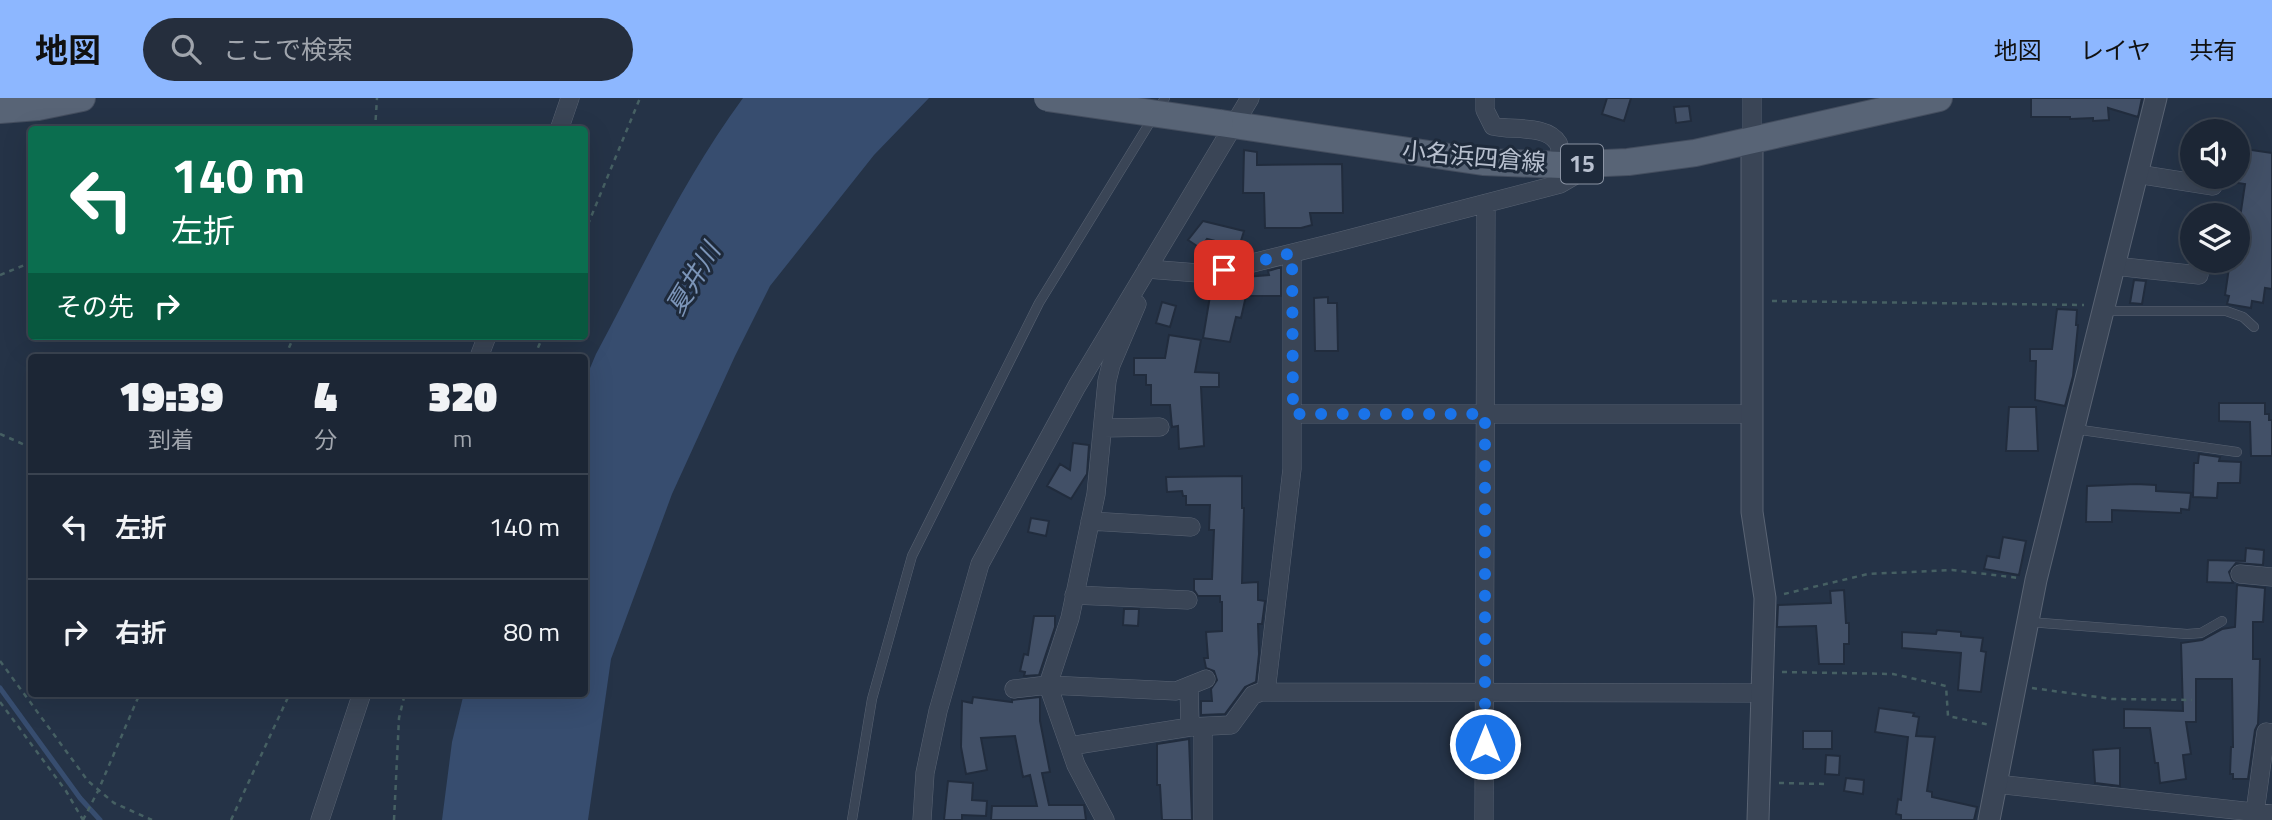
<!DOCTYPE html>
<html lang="ja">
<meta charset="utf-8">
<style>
:root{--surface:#1c2635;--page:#252e3d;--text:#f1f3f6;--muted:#a0a5ad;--line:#3a4350;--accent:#8db7ff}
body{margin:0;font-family:"Titillium Web","Noto Sans JP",sans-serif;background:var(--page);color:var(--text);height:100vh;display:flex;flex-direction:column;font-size:26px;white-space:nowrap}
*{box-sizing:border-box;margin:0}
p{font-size:23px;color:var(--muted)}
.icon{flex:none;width:38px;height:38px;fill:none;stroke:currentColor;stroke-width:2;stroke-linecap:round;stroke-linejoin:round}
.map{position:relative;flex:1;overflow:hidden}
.panel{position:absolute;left:28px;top:256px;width:560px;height:343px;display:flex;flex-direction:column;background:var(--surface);border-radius:7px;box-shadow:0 7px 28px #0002,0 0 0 2px var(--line)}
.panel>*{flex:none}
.guide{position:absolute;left:28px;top:28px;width:560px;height:214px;border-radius:7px;box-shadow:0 7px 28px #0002,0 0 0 2px var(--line);background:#0b6e4f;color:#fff;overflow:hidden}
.tools{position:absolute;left:2180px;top:21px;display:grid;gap:14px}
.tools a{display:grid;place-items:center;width:70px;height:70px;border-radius:50%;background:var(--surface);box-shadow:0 7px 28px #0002,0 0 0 2px var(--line);font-size:35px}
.pin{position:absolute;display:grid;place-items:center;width:60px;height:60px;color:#fff;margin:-30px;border-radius:14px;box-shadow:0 4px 10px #0006}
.me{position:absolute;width:77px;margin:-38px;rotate:0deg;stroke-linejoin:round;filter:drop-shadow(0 0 5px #0008)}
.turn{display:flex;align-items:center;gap:24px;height:147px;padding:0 28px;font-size:32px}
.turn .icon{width:91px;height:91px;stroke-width:2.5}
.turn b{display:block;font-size:49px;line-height:60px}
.then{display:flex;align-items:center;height:66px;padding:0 28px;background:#0003;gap:14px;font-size:26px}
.eta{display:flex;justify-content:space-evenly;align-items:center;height:119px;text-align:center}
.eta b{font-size:42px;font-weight:800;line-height:49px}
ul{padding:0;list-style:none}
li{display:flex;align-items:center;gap:21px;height:105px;padding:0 28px;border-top:2px solid var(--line)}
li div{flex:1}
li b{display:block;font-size:26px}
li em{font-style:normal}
header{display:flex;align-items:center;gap:42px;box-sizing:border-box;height:98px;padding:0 35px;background:var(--accent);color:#111}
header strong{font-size:33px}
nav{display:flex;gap:38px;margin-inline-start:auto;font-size:24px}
.search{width:490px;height:63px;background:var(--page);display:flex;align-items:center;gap:18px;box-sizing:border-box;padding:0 24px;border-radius:38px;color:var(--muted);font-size:26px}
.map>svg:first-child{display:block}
</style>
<header>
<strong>地図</strong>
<div class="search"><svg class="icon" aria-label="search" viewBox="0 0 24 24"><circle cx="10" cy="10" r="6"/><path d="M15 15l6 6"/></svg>ここで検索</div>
<nav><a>地図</a><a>レイヤ</a><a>共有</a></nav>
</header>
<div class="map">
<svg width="2272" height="722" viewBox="0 0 2272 722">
<rect width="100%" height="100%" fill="#253347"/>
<path fill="#374d6f" d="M743,0h186l-55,57 -104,131 -35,70 -63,138 -61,165 -23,161h-146l10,-78 12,-49h120l1,-313 11,-26c46,-86 89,-177 147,-256z"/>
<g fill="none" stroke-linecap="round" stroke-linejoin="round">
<path stroke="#374d6f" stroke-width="5" d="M0,590l80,110 20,22"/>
</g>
<path fill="#425067" stroke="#212c3d" stroke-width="2" d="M1607,0h24l-7,23 -22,-7z
M2031,0h111l-4,19 -30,-9 1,12 -16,1v-3l-23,1v-2h-39z
M1689,8l2,15 -15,2 -2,-16z
M2238,50l34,5v136l-7,-1 -2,15 -11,-2 -1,7 -24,-4 2,-8 -4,-1 5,-34h8v-30l7,-47 -7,-1z
M1244,52l13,2v13l85,-1 1,49h-33l2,12 -11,3h-36l-1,-35h-21z
M1203,123l41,10 -4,13 -4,-1 -1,3 -28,-7 -7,9 -12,-8z
M1278,170h3v28h-35l-5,22 -5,-1 -6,25 -27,-4 9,-54 33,7 -1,-14 25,-2 -1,-4z
M2134,182l12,1 -4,23 -12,-1z
M1328,199v6h9l1,48h-23l-1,-53z
M1162,204l14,4 -6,21 -14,-4z
M2057,211l20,1 -1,15h2l-5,51 -8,30 -30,-6 1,-39h-6v-12h22z
M1169,237l32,5 -6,32 24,1v14h-18l3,59 -25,3 -1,-23 -6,1 -2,-22h-19v-20h-5v-10h-12v-17h31z
M2219,305h46v11h4v6h3v36h-21l-1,-34 -31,-1z
M2009,309h27l2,44h-32z
M1073,345l16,2 -2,29 -16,25 -24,-13 13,-22 10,6z
M2199,356l21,3 -1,4 22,1 -1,21h-22l-1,15 -24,-1 1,-34h4z
M1242,378v32h2l-2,75 16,-1v18l7,1 -3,23h-4l1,30 -3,28 -11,5 -20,27 -24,1v-14h11l-1,-12 6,-9 -3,-9 -8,-3 -2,-10h4l-2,-26 16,-1v-29h-2v-6h-22l-4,-6v-11h18l2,-49h-5l1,-25h-24v-9h-3l-1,-5 -15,1 -1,-15z
M2136,386l20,1v6l35,2 -2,17 -8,-1v4l-69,-3v12h-26l1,-36z
M1031,420l18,3 -3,15 -18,-4z
M2003,439l23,4 -7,34 -35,-6 3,-13 12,2z
M2246,450l18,2 -1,15 -27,-2 -7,9 4,11 -26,-1 1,-22 37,1z
M2237,487l28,3 -2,34h-10v37h7l-1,43 -1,22 -3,6 -7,49h-15v-5h-3l1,-27h2l-1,-68h-36v43h-10l5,32 -8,1 3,24 -26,4 -2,-20h-3l-5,-35h-26v-19l59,2 -2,-68 21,-3 20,-11 13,-2z
M1844,492l2,33h3v21h-5v20h-25l-3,-38 -39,1 1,-22 53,-2 -1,-12z
M1124,511h15l-1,17 -15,-1z
M1034,518h21v11l-16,48 -15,1 1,-4 -5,-1 4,-17 4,1z
M1937,532l24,2v4l22,2 -2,13 5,1 -5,40 -23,-2 3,-37 -59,-5v-16l34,2z
M973,599l39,5v-2l28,-3v24l10,51 -8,1 7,32h35l2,15h-95l1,-14h45l-7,-31 -7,2 -8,-41 -34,2 6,32 -21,4 -5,-27 1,-46 10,2z
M1879,610l35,5 -1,3 6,1 -3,19 19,1 -8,54 5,1v5l45,10 -3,13h-73v-5l-5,-1 2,-15 3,1 7,-63 -33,-5z
M1803,633h29v18h-29z
M1189,641l3,81h-30l-2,-35h-3v-41z
M2120,650v38l-25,-3 -2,-33z
M1826,657l14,1 -1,19 -14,-1z
M1846,680l18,2 -1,14 -19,-3z
M948,683l25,2 -1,17 15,1 -1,15 -24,-1v5h-18z"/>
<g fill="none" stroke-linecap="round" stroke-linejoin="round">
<g stroke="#596373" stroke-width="10">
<path id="service" d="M2105,213h121l17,6 11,10
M2074,331l163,23
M2028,524l159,12 14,-1 21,-12
M852,722l20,-121 40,-143 127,-253 126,-205"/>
</g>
<g stroke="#596373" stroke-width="19">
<path id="minor" d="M1485,0v12l8,16c19,5 53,-2 65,17 3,5 3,16 4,22
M1752,0v43
M559,32l11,-32
M2137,76l76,12
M2114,168l85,9
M1147,171l51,4 26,-3 113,-28 223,-58 31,-18
M479,259l8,-21
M1293,316h458
M1103,330l57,-1
M1090,423l101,6
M2240,476l32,3
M1074,497l114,5
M1189,589l1,40
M1014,591l34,-4 128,6 30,-12
M1266,594l26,-223v-216
M1203,629v93
M1070,648l120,-19 41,-2 22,-30 8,-3 501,1
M1996,686l276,30
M2255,714l11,-80 6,1
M320,722l42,-127
M922,722l3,-47 13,-62 42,-147 97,-178 173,-288
M1105,722l-29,-55 -28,-80 22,-67 26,-124 11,-113 4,-16 26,-61
M1484,722l2,-617"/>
</g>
<g stroke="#596373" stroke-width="23">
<path id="tertiary" d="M1752,43v371l13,86 -7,222
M1989,722l47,-240 120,-482"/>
</g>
<g stroke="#444e5f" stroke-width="28">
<path id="primary" d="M0,12l38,-3 44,-9
M1220,25l263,39 79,3 66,-3 67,-9 244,-55"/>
</g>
<path stroke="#466063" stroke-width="2.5" stroke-dasharray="5 5" stroke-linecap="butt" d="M375,32l2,-32
M584,136l56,-136
M0,177l32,-13
M1772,203l312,4
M285,259l9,-21
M534,259l9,-21
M0,336l32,14
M1784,496l84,-20 84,-4 67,8
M0,563l88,120 26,22 38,17
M1782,574l111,2 53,12 2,30 42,9
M2032,590l80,11 80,1
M0,604l66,89 17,29
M1779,685l46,1
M83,722l15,-29 42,-98
M231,722l59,-127
M394,722l5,-102 6,-25"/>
<use href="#service" stroke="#3a4556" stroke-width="9"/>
<use href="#minor" stroke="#3a4556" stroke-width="18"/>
<use href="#tertiary" stroke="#3a4556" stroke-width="21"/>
<use href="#primary" stroke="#586476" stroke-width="26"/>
<g stroke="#444e5f" stroke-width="28" stroke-linecap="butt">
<path id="primary-bridge" d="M1047,0l173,25"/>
</g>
<use href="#primary-bridge" stroke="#586476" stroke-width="26"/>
</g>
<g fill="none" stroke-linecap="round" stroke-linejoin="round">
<path stroke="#1a73e8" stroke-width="12" stroke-dasharray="0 21.6" d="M1224,172l68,-17 1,161h192v330"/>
</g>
<g text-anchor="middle" stroke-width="6" stroke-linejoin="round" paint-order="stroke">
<rect fill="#1e2a3b" stroke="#8a93a3" stroke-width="2" x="1561" y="46.5" width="42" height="39" rx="5"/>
<g font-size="23" font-weight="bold" fill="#b8c0cf">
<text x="1582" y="74">15</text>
</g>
<g font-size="24" fill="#b8c0cf" stroke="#1e2a3b">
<text transform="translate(1474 59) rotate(5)" y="8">小名浜四倉線</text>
</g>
<g font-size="26" font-style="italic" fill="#7c95b8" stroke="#1e2a3b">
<text transform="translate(693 181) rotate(-59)" y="9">夏井川</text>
</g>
</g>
</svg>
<div class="tools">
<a><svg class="icon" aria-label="sound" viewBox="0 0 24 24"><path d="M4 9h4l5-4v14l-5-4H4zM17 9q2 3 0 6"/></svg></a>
<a><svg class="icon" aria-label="layers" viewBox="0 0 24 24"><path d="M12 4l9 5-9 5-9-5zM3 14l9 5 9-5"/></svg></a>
</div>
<div class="pin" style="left:1224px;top:172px;background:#d93025"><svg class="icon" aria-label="arrive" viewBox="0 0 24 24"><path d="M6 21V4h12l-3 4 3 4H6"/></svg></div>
<svg class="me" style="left:1485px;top:646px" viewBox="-20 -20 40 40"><circle r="17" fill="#1a73e8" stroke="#fff" stroke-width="3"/><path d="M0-11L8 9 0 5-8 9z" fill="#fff"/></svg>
<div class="guide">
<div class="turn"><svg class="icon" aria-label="left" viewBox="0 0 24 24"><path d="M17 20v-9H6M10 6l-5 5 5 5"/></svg><div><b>140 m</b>左折</div></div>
<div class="then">その先<svg class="icon" aria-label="right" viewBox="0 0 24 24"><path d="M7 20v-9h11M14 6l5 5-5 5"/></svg></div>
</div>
<section class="panel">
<div class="eta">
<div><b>19:39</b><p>到着</p></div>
<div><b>4</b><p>分</p></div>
<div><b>320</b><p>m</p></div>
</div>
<ul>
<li><svg class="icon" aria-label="left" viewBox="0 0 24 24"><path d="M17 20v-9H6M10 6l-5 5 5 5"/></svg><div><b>左折</b></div><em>140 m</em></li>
<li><svg class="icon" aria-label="right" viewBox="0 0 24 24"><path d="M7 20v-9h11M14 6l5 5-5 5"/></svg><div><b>右折</b></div><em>80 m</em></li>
</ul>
</section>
</div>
